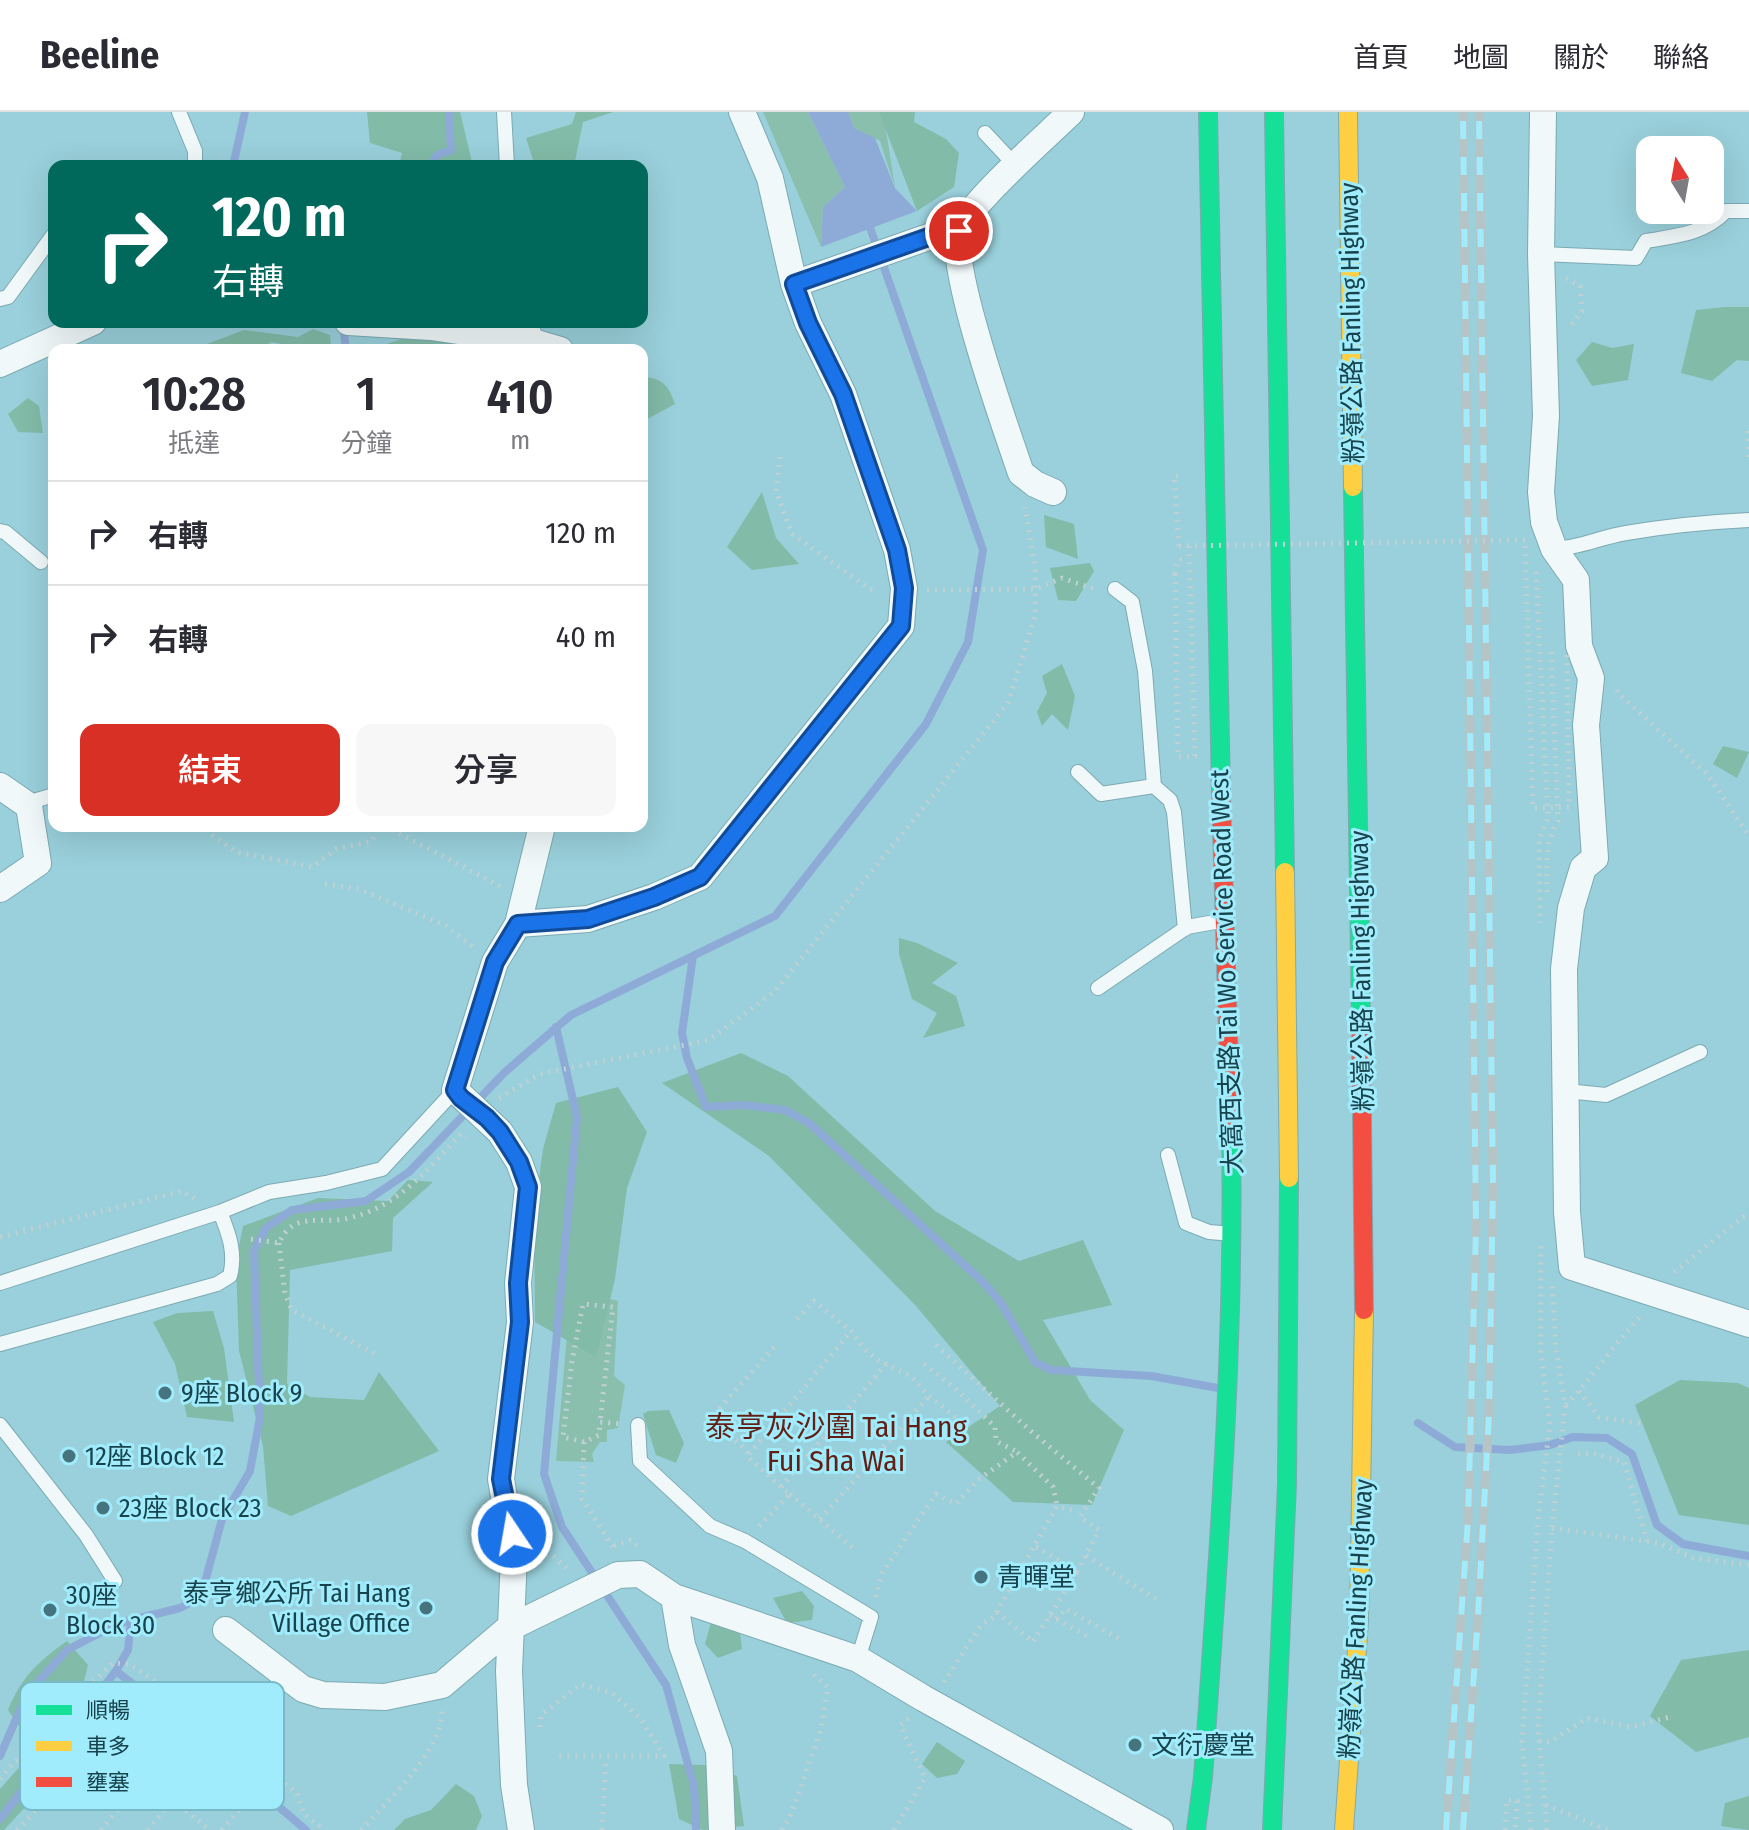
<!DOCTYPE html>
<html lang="zh-TW">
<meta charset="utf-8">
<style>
:root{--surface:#fff;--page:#f7f7f7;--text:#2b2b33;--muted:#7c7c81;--line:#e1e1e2;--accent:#d93025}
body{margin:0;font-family:"Fira Sans Condensed","Noto Sans TC",sans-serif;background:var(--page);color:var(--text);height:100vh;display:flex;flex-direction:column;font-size:30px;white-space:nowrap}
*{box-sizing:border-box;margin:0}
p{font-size:26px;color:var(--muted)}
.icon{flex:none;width:44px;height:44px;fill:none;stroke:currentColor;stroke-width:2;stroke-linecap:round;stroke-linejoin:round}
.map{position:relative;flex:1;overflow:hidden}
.details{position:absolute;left:48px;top:232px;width:600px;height:488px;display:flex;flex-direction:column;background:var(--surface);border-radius:16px;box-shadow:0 8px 32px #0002}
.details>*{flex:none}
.hud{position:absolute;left:48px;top:48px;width:600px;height:168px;border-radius:16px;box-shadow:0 8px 32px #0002;background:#00695c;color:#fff;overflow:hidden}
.needle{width:52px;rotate:349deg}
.tools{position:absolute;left:1636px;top:24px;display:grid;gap:16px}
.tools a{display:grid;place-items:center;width:88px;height:88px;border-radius:16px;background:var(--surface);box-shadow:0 8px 32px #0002;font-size:40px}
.pin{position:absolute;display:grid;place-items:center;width:68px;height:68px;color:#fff;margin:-34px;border:4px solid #fff;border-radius:50%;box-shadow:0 2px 8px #0007}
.me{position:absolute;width:88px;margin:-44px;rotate:348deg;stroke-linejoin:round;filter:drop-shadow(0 0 6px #0008)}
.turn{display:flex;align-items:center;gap:28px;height:168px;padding:0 32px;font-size:36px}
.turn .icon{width:104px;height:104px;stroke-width:2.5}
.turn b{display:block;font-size:56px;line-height:68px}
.eta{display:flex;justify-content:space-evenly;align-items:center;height:136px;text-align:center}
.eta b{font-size:48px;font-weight:600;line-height:56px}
.primary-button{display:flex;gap:16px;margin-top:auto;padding:16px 32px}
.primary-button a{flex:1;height:92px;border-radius:16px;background:var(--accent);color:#fff;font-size:32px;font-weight:600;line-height:92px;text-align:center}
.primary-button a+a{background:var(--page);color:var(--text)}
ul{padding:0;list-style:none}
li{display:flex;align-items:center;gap:24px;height:104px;padding:0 32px;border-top:2px solid var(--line)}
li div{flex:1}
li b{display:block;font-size:30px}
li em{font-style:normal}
header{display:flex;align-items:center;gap:48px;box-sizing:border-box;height:112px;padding:0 40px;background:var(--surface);border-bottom:2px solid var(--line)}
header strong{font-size:38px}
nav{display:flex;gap:44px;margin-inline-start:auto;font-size:28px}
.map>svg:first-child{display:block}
</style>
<header>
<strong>Beeline</strong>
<nav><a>首頁</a><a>地圖</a><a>關於</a><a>聯絡</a></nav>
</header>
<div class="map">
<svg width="1749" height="1718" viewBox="0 0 1749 1718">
<rect width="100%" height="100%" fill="#99d0db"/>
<path fill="#8abfae" d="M763,0h45l37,75 -22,20 -2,40z
M848,0h35l12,75 -15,-46 -26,-13z
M571,1177l47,12 -4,75 11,9 -7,43 -11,2v12h-7l-8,12 2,8 -38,-1z"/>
<path fill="#82bba8" d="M367,0h93l13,54h-74l3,-13 -32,-10z
M576,0h37l-30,10 -9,44h-39l-9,-28 46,-14z
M879,0h36l-1,10 32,17 13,14 -5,34 -37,24z
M1725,195h24v54l-12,-1 -25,21 -31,-8 15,-63z
M313,217l17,6 1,15h-23l-36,-8c-18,10 -47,14 -65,2l37,-14 54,7z
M414,223l99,15h-145z
M1592,230l20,6 22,-4 -6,36 -36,6 -16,-26z
M642,265c20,0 27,9 33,27l-33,18z
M28,286l11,8 4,27 -25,-1 -10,-18z
M762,380l14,46 23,26 -47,6 -25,-23z
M1044,403l30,9 4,35 -32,-12z
M1090,451l4,8 -18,30 -18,-1 -8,-32z
M1062,552l13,32 -7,34 -16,-16 -10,12 -5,-14 10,-19 -5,-17z
M1723,634l26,6 -12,26 -24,-14z
M899,826l18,5 41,20 -26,20 24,13 9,30 -42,12 14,-25 -25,-14 -13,-45z
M741,941l47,23 147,135 84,50 64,-21 29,65 -69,15 47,80 34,30 -32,75 -79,-3 -67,-60 54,-36 -84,-100 -147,-150 -107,-73z
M618,975l29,45 -20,56 -12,91 -19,78 -61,-35 -1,-106 9,-67 13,-46z
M408,1068l25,2 -40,36 -1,33 -102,19 -3,114 23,13 54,3 15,-28 60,79 -148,65 -23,-10 -5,-60 -24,-95 -3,-89 7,-36 75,-28 70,3z
M213,1199l11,37 10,74 -47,-5 -12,-53 -22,-42 24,-9z
M1680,1268l58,3 11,5v137l-70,-10 -44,-110z
M669,1298l15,33 -8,20 -20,-8 -13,-41 5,-3z
M802,1479l12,15 -2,14 -25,3 -14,-25z
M711,1510l29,10 2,17 -24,9 -13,-14z
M67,1529l21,24 -4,16 -28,59 -32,-7 -16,-23c14,-34 30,-48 59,-69z
M1749,1538v87l-53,15 -46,-36 31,-56z
M937,1630l28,19 -8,13 -20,4 -15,-14z
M40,1646l22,9 -58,63h-4v-41l22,-25z
M669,1652l36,1 32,11 7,50 -41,4 -24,-11z
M456,1672l18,12 8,20 -6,14h-82l11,-11 26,-9z
M1749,1684v34l-28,-4 4,-23z"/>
<path fill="#8eabd8" d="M808,0h40l6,16 21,10 20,50 22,23 -96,36 2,-40 22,-20z"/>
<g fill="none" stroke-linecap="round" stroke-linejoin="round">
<path stroke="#8eabd8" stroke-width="8" d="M233,54l12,-54
M431,54l6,-11 14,-5 -2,-38
M344,220l2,18
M693,844l-11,77 5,25 19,49 37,-2 42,5 24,13 175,160 17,20 34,59 16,8 100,6 67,12
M556,915l21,90 -33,357 18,53 104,158 28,101 2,44
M1418,1311l37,24 55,3 40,-5 23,-8 34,1 25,16 25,71 26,19 66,12
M116,1559l49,38 141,121
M0,1644l27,-62 40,-44 52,-27 61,-15 21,-11 21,-78 28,-48 10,-54 -6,-166 12,-23 26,-18 74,-9 43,-29 96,-100 66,-57 204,-99 151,-192 42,-82 15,-92 -116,-331
M0,1707l116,-148 12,-21 3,-30"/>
<g stroke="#7caab2" stroke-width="16">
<path id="lane" d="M179,0l16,39v15
M504,0l3,54
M985,21l31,33
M1541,142l95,4 10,-17c31,-5 58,-7 80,-30h23
M0,187l8,-2 46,-63
M530,210l8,21
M0,419l5,1 36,30
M1554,437c25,-1 47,-12 72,-16 41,-7 82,-11 123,-13
M1115,477l17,13 13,69 9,115
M1078,660l23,22 53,-8 16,14 4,12 11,117
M29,694l8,-6 17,-5
M1098,876l89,-61 39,-7
M1566,979l40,4 94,-43
M1168,1043l18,68 23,9 24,2
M0,1171l220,-71 49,-20 57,-9 56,-14 73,-79
M0,1232l217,-60 13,-8c6,-23 -1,-42 -10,-64
M0,1313l86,110 29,46
M638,1313l2,36 70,65 35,15 126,76 -13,42"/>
</g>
<g stroke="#7caab2" stroke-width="28">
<path id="street" d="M1543,0l-2,142 5,162 -5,76 3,30 10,27 22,31 3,66 12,32 -5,47 9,133 -12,10 -12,40 -7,61 3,243 5,55 177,57
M794,172l143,-50 22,-3
M348,210l83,5 102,15 27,8
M0,252l93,-42
M1053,380l-18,-8 -14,-11c-15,-44 -72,-203 -62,-241 6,-25 90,-98 112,-120
M0,674l29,20 9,57 -38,26
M518,812l70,-5 66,-22 46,-20 201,-251 3,-38 -7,-38 -54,-156 -35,-71 -14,-39 -24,-106 -28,-66
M674,1485l8,48 37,106 3,79
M226,1518l77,59 20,6 62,2 57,-12 67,-57 109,-53 22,-1 34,23 184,62 65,39 237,132
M521,1718l-7,-45 -5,-114 5,-115 -13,-77 19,-157 -2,-39 10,-96 -9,-25 -19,-30 -45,-42 40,-128 23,-38 24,-98"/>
</g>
<g stroke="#7caab2" stroke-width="20">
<path id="fast" d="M1208,0l13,682
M1274,0l11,760
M1353,375l8,536
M1196,1718l7,-53c15,-215 32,-429 28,-645
M1272,1718l15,-346 2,-306"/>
</g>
<g stroke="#7caab2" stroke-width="20">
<path id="slow" d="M1348,0l5,375
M1285,760l4,306
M1344,1718l15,-209 5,-311"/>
</g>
<g stroke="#7caab2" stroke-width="20">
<path id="jam" d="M1221,682l10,338
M1361,911l3,287"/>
</g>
<path stroke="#c0d1d4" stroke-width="5" stroke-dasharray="2 6" stroke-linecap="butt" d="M1566,166l14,8 2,25 -13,17
M1748,319l1,27
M780,345l-4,34 16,43 78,55 7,1
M1179,434l-5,-70 9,-1
M1536,460l12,247 -9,20 1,84
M1175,462l3,-14 9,-1
M927,478l109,-1 26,-11 35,12
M1617,578l3,5 88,80 41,61
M385,714l117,61
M212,723l24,17 76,15 24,-18 36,-8 6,-15
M325,772l34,5 87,37 28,22
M1547,780c0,-24 -3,-49 11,-71l-7,-172
M499,986l41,-24 169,-34 66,-49 233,-288 27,-87v-49l-10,-60
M0,1125l182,-46 13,8
M251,1127l28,4c15,-33 41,-18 70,-25 49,-11 79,-49 112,-84l5,4
M279,1131l6,51 7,16 87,46
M1674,1160l69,-55h6
M797,1207l17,-18 37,30 14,19 15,11 32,16 17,19 31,25
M936,1233l97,88 66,55 -19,29 19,13 -22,42 -42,-26
M774,1235l-63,71 36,33 2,7 32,29
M924,1252l32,25 39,38 1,14 21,11
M1579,1279l20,26 44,7
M1566,1293c27,-28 48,-61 76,-90
M584,1330l-21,-5 9,-76 11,-57 30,3 -13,115
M749,1342l102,-123
M1578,1342l13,-1 33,9 23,79
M790,1382l65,56
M820,1407l109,-123
M759,1414l31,-32 -9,-7 106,-124
M1552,1416l107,15 34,15 56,7
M614,1434l16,-6 11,9
M613,1435l-31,-48 2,-57 15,-7 1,-13 21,2
M538,1443l13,-1 19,17
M1086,1444l70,43
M876,1485l6,-24 54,-79 20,10 22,-24 39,-28 36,35 4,19
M997,1500l36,30 44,-70
M1050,1503l40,23
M1056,1507l10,-10 54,30
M944,1570l37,-57 13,-8 63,-111 16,5
M540,1615l1,-12 40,-31 31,9 28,25 24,38h-106
M1539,1629l11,1 37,-24 44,9 39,-10
M214,1662l42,28 18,-26
M0,1667l13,-16 23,-14 55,-65 22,-21 16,1 69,45 76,67 23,17 6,20 21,17
M228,1670l24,-25
M1546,1693l62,25
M17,1718l62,-65
M101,1718l97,-121
M148,1718l24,-30 38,30
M222,1718l26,-31
M361,1718c27,-30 80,-77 81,-119
M602,1718l4,-72
M782,1718l8,-13 31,-88 7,-42 -16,-14
M894,1718l31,-52 -25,-53 9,-7
M1505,1718l2,-30 10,1 -2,29
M1531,1718l-9,-88 2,-27 14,-195 12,-96 -9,-67v-116
M1547,1718l-9,-103 14,-199 13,-122 -9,-57 -4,-67"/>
<use href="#lane" stroke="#f0f8fa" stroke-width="14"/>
<use href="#street" stroke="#f0f8fa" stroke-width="26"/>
<use href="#fast" stroke="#16e098" stroke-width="18"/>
<use href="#slow" stroke="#ffcf43" stroke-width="18"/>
<use href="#jam" stroke="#f24e42" stroke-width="18"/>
<g stroke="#b5c5c7" stroke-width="9">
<path id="rail" d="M1446,1718l22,-310 8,-293 -13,-1115
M1463,1718l15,-214 11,-201 4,-229 -14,-1074"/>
</g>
<use href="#rail" stroke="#a0ecfc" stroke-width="6" stroke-dasharray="18" stroke-linecap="butt"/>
<path stroke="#c0d1d4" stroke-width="5" stroke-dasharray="2 6" stroke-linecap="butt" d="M1179,434l346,-6 8,268 36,-1 -2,-152
M1175,462l3,183 17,-1 -6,-210"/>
</g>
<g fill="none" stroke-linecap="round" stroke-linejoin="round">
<g stroke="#114b97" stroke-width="20">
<path id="route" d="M512,1422l-11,-55 19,-157 -2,-39 10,-96 -9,-25 -19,-30 -13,-14 -26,-20 -6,-8 40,-128 23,-38 70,-5 66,-22 46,-20 201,-251 3,-38 -7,-38 -54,-156 -35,-71 -14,-39 143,-50 22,-3"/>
</g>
<use href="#route" stroke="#1a73e8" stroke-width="14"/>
</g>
<g fill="#45747e" stroke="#a0ecfc" stroke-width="3">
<circle cx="165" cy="1281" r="8"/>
<circle cx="69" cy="1344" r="8"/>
<circle cx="103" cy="1396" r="8"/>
<circle cx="981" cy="1465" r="8"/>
<circle cx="426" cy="1496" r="8"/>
<circle cx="50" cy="1498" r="8"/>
<circle cx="1135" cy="1633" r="8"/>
</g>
<g text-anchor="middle" stroke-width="6" stroke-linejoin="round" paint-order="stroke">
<g font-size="26" fill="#18434c" stroke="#a0ecfc">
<text transform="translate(1351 211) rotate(-91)" y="9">粉嶺公路 Fanling Highway</text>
<text transform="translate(1361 859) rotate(-91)" y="9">粉嶺公路 Fanling Highway</text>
<text transform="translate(1226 860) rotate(-92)" y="9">大窩西支路 Tai Wo Service Road West</text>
<text transform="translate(1356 1507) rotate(-87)" y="9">粉嶺公路 Fanling Highway</text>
</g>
<g font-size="26" fill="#18434c" stroke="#a0ecfc" text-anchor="start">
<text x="181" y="1290">9座 Block 9</text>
<text x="85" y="1353">12座 Block 12</text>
<text x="119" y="1405">23座 Block 23</text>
<text x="997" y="1474">青暉堂</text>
<text x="410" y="1490" text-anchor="end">泰亨鄉公所 Tai Hang<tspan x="410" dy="30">Village Office</tspan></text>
<text x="66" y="1492">30座<tspan x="66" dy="30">Block 30</tspan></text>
<text x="1151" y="1642">文衍慶堂</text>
</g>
<g font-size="30" fill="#631f14" stroke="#a0ecfc">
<text x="836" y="1325">泰亨灰沙圍 Tai Hang<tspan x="836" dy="34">Fui Sha Wai</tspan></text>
</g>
</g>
<rect x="20" y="1570" width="264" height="128" rx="12" fill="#a0ecfc" stroke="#77b9c7" stroke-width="2"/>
<rect x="36" y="1593" width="36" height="10" fill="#16e098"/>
<rect x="36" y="1629" width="36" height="10" fill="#ffcf43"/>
<rect x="36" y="1665" width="36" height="10" fill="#f24e42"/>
<g font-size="22" fill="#18434c">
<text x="86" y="1606">順暢</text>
<text x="86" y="1642">車多</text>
<text x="86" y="1678">壅塞</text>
</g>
</svg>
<div class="tools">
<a><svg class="needle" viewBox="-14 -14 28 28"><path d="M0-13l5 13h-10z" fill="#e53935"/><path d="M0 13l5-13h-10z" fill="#7c7c81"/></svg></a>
</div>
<div class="pin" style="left:959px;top:119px;background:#d93025"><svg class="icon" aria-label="arrive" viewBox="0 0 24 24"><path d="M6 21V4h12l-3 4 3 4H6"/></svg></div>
<svg class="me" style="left:512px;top:1422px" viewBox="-20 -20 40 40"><circle r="17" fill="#1a73e8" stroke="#fff" stroke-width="3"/><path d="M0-11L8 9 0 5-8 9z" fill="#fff"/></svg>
<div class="hud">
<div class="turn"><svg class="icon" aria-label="right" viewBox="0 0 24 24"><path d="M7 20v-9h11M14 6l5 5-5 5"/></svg><div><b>120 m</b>右轉</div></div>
</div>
<section class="details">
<div class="eta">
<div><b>10:28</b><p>抵達</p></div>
<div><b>1</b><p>分鐘</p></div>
<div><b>410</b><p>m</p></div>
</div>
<ul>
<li><svg class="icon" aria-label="right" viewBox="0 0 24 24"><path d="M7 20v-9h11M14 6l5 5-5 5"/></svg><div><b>右轉</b></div><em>120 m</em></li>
<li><svg class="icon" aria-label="right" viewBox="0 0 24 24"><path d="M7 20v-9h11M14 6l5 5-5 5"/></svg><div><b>右轉</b></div><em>40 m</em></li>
</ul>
<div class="primary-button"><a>結束</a><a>分享</a></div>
</section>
</div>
